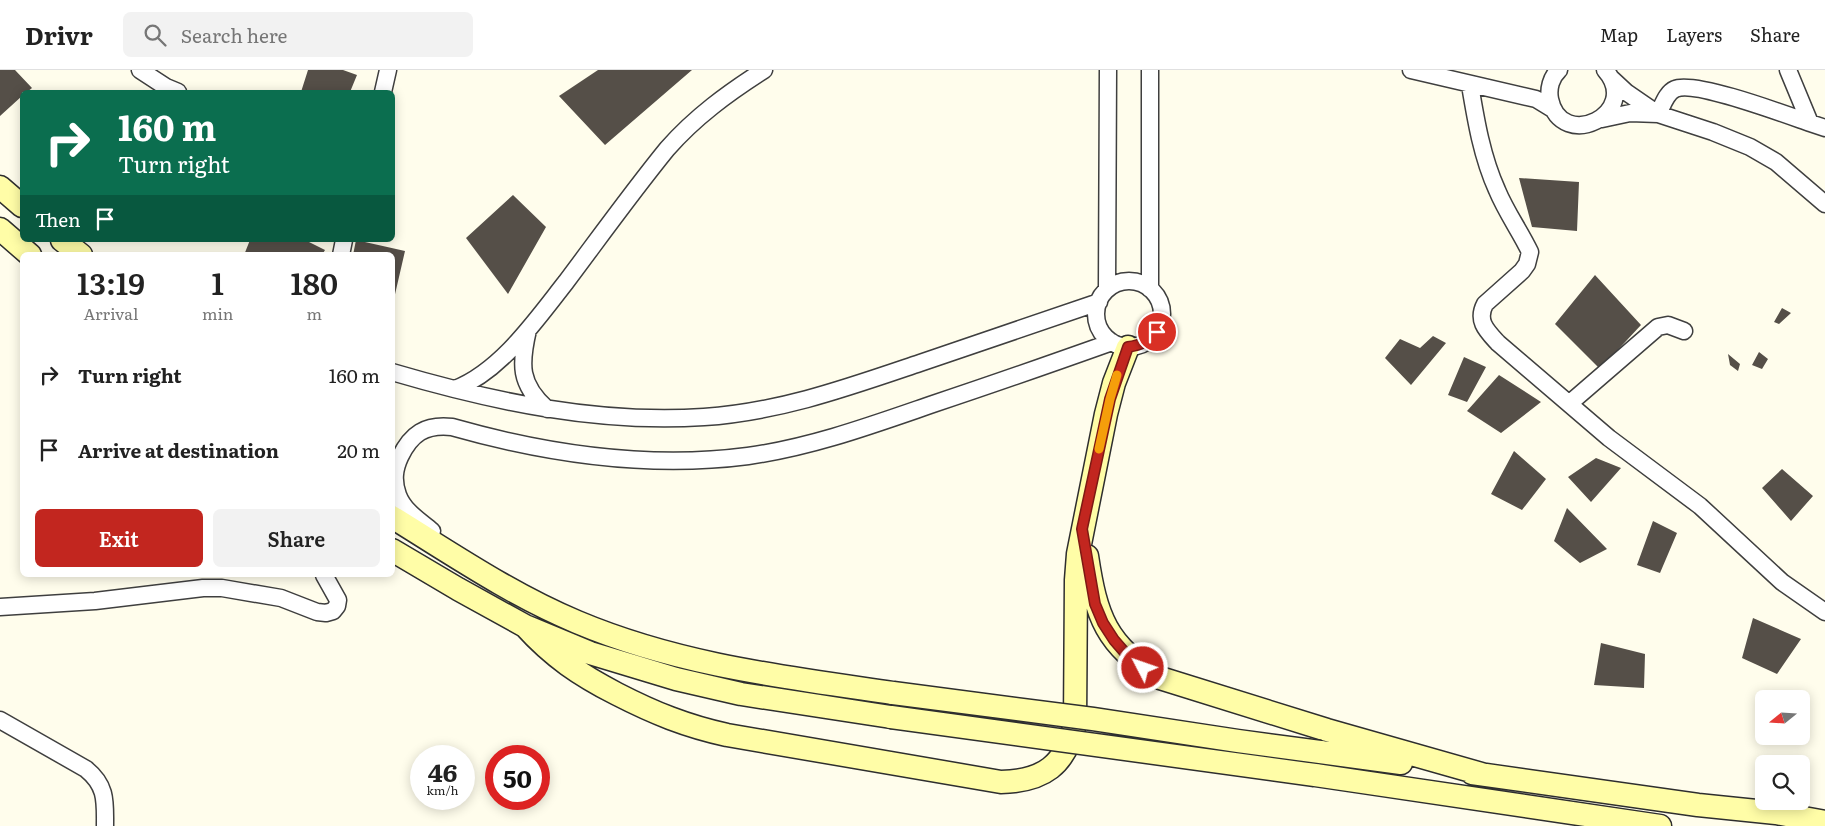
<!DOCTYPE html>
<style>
:root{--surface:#fff;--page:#f2f2f2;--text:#222;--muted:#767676;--line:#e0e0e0;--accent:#c2261f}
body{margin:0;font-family:Literata,serif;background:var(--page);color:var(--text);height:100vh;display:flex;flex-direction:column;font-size:19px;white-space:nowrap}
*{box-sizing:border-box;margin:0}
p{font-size:16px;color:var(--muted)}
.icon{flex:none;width:28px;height:28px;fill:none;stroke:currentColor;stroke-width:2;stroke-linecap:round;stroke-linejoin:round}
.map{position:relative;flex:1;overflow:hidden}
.sheet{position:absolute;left:20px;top:182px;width:375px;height:325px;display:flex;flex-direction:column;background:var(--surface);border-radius:8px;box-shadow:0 2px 12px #0003}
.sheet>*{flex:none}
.hud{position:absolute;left:20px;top:20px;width:375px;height:152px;border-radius:8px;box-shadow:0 2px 12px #0003;background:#0b6e4f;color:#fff;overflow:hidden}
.needle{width:32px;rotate:252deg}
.buttons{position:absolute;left:1755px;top:620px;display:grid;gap:10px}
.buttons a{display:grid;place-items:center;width:55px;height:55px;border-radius:8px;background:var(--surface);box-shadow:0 2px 12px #0003;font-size:25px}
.speed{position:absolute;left:410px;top:675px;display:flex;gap:10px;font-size:25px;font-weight:700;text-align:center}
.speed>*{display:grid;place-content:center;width:65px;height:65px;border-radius:50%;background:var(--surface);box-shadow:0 2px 12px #0003;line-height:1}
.speed small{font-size:12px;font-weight:400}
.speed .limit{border:8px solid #d22;background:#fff;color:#111}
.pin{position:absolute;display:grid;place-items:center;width:42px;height:42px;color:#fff;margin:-21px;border:2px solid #fff;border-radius:50%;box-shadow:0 1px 5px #0007}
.me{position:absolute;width:55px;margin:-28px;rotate:311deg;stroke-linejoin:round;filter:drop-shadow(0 0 4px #0008)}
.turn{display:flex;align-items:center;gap:18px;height:105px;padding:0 15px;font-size:22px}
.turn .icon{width:65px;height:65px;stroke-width:2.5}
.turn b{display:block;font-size:35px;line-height:42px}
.then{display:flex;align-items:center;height:48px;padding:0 15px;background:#0003;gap:10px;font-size:19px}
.eta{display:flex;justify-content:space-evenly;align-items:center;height:85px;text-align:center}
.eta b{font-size:30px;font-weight:600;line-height:35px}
.button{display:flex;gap:10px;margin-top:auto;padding:10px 15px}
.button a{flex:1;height:58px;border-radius:8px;background:var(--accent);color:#fff;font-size:20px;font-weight:600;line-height:58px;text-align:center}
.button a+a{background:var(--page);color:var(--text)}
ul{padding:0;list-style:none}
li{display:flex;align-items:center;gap:15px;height:75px;padding:0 15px}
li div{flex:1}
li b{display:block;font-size:19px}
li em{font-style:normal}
header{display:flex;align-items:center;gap:30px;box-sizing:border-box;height:70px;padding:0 25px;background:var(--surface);border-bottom:1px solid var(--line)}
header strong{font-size:24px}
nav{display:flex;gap:28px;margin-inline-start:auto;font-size:18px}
.search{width:350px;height:45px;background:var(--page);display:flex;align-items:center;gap:12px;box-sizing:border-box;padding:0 18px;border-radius:8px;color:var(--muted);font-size:19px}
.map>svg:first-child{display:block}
</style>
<header>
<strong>Drivr</strong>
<div class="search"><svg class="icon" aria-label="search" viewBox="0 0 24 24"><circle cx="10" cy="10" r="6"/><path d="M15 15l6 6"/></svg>Search here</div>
<nav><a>Map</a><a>Layers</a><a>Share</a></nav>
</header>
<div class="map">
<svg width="1825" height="756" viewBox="0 0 1825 756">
<rect width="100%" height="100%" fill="#fffdec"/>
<path fill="#554f48" d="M0,0h15l17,18 -5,4h-5v4l-22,20z
M308,0h35l14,5 -7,17h-49z
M598,0h94l-87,75 -46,-49z
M1519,108l60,4 -2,49 -45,-4z
M513,125l33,32 -38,67 -42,-56z
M250,170h55l20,10 -3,5h-78z
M356,170l49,11 -12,52 -1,-48h-39z
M1595,205l46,50 -41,44 -45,-45z
M1782,238l9,5 -12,11 -5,-2z
M1433,266l13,7 -35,42 -26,-27 15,-19 20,9z
M1759,282l9,7 -6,10 -10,-4z
M1728,284l12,10 -2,7 -8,-6z
M1464,287l22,10 -19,35 -19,-7z
M1499,305l42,27 -40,31 -34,-22z
M1514,381l32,28 -24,31 -31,-16z
M1596,388l25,10 -30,34 -23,-25z
M1782,399l31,27 -22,25 -29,-33z
M1567,438l40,41 -27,14 -26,-22z
M1653,451l24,12 -17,40 -23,-8z
M1753,548l48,21 -24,35 -35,-16z
M1601,573l44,11 -1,34 -50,-3z"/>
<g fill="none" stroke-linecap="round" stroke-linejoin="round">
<g stroke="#3f3f3f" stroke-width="19">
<path id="minor" d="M140,0l26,17 12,5
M1411,0l125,29 18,11
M1559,0c-8,7 -11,19 -9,29 11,54 93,14 55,-29
M1612,9l14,13 32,22
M1470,15c6,36 12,72 27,105 9,22 23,41 33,62l-3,12 -5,7 -37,33c-9,17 2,27 13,39l111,95 91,68 82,76 43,30
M383,22l5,-22
M1658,44c5,-9 8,-21 17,-25 19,-9 112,26 135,34l-22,-53
M1602,49l28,-6 28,1 55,18 37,15 26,15 49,42
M1810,53l15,5
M341,185l3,-15
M1096 244a33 33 0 1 1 66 0a33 33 0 1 1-66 0Z
M1107,219l1,-219
M1150,219v-219
M528,260c-8,34 -9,54 19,79
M392,302c102,30 206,52 312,45 76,-5 145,-30 216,-54 59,-20 119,-40 179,-61
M455,319c46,-18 81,-69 111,-107 33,-44 66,-90 101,-133 28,-32 61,-56 97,-79
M1570,333l88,-76 10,-2 16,6
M432,461c-13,-11 -28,-20 -34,-36 -5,-14 -4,-25 2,-38 11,-23 25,-33 52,-30 95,27 197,42 296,29 64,-9 124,-31 185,-52 60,-20 120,-41 179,-62
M0,537l95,-6 108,-13h19l59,10 36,14 9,1 7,-2 4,-5 1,-6 -14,-25
M0,650l86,49c21,17 19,33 19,57"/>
</g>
<g stroke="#2e2e2e" stroke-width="25">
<path id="secondary" d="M0,117l22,19
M0,159l30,26
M62,170l19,15
M392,447c60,37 120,78 185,105 102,43 207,55 316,71
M392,480l66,39 67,37 65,27 86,26 65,15 150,23
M1087,486c9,60 19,90 73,122l167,52 158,45
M525,556c28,31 55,49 92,68 37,19 69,32 110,41l274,47c43,-1 64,-17 74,-58l1,-144 2,-26 28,-140 8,-31 14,-36
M1320,682l81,11
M1472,703l226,32 78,8 49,9
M1315,705l345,51"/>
</g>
<use href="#minor" stroke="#fff" stroke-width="16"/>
<use href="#secondary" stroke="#fffda7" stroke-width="22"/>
<g stroke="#2e2e2e" stroke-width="25" stroke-linecap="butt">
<path id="secondary-bridge" d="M893,623l200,26 145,22 82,11
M891,647l424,58"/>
</g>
<use href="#secondary-bridge" stroke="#fffda7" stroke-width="22"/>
</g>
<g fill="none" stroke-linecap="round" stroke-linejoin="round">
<g stroke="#7e1914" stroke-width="12">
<path id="route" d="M1143,598l-16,-13 -13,-15 -11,-17 -8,-19 -13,-75 28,-130 18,-52c13,-2 20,-5 29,-15"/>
</g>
<use href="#route" stroke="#c2261f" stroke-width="9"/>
<path stroke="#f59e0b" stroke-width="9" d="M1099,379l11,-50 7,-24"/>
</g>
</svg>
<div class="buttons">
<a><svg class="needle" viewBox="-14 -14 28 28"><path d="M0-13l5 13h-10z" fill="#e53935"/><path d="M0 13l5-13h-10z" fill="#767676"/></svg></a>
<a><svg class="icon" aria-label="search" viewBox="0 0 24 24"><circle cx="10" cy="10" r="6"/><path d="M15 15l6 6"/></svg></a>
</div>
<div class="speed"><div>46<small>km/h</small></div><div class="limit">50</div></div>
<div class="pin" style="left:1157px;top:262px;background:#d93025"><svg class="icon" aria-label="arrive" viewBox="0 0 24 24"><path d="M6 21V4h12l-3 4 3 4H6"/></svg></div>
<svg class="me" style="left:1143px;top:598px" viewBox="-20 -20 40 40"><circle r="17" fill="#c2261f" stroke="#fff" stroke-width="3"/><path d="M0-11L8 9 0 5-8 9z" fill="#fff"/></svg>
<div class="hud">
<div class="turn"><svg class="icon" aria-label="right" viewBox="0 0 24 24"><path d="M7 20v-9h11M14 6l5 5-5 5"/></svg><div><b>160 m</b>Turn right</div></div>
<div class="then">Then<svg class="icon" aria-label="arrive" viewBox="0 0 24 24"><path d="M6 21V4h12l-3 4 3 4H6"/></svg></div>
</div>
<section class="sheet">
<div class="eta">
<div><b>13:19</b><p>Arrival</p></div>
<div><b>1</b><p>min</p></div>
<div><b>180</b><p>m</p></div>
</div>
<ul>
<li><svg class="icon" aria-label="right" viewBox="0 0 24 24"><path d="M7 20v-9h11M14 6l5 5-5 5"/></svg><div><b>Turn right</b></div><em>160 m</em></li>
<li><svg class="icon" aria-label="arrive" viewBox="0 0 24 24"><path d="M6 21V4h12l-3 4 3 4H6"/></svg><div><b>Arrive at destination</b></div><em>20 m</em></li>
</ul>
<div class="button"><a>Exit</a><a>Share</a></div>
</section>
</div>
